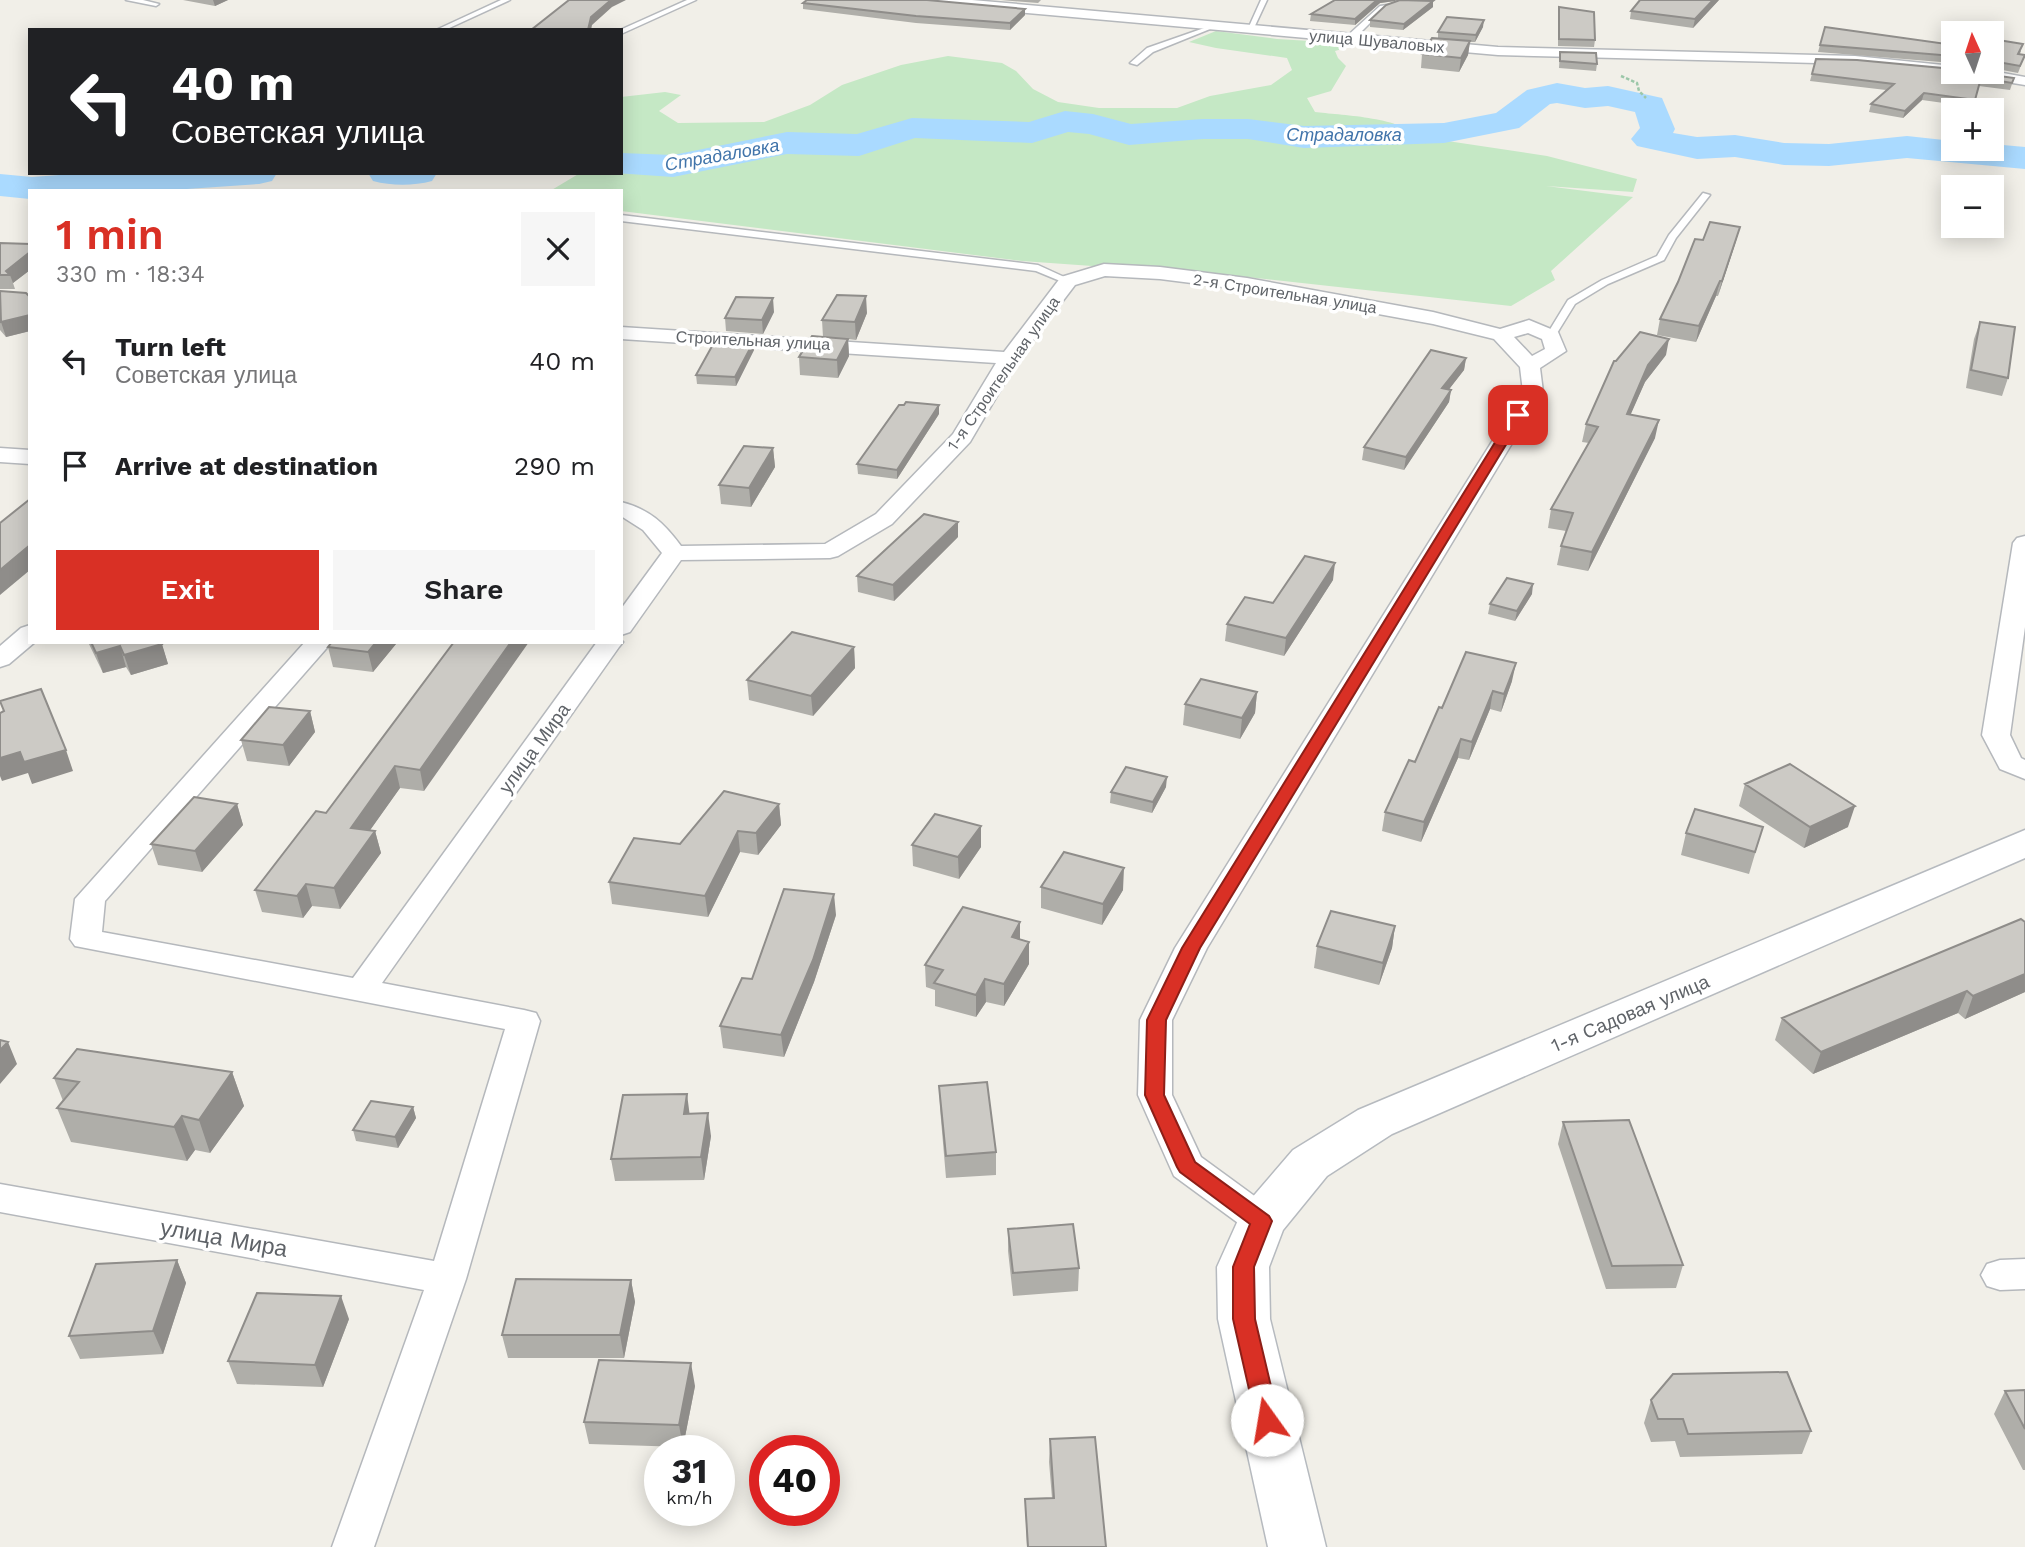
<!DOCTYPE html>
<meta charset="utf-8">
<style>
:root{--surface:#fff;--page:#f6f6f6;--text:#202124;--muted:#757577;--accent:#d93025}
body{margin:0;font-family:"Work Sans",sans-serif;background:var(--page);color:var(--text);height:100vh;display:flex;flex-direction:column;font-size:26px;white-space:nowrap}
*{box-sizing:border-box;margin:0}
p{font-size:23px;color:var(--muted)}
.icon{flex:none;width:38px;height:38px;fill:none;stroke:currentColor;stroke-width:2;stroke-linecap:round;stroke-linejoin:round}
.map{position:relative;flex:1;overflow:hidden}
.details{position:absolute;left:28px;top:189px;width:595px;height:455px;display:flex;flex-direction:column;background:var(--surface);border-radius:0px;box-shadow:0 4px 18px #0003}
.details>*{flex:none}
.hud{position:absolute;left:28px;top:28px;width:595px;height:147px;border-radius:0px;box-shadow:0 4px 18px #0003;background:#202124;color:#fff;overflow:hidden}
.needle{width:46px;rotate:357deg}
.controls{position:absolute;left:1941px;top:21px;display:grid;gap:14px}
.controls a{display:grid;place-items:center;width:63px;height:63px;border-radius:0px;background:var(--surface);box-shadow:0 4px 18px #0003;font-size:35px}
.speed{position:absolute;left:644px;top:1435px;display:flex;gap:14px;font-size:35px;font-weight:700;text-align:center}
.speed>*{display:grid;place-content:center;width:91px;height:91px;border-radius:50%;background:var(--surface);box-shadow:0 4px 18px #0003;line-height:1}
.speed small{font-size:18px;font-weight:400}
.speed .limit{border:10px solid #d22;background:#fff;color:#111}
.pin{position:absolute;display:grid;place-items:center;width:60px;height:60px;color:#fff;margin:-30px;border-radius:14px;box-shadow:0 4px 10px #0006}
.me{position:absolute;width:77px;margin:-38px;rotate:347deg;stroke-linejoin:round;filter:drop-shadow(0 0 5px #0008)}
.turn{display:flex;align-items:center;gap:24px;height:147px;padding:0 28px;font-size:32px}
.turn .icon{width:91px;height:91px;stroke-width:2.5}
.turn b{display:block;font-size:49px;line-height:60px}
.round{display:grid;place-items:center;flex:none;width:74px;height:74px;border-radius:0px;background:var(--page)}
.summary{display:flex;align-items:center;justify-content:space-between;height:119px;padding:0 28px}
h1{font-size:42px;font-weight:600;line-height:52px;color:var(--accent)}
.action{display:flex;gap:14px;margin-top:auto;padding:14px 28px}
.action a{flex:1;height:80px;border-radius:0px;background:var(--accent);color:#fff;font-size:28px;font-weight:600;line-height:80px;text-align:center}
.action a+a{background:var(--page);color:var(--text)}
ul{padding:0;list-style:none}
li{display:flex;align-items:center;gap:21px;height:105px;padding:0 28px}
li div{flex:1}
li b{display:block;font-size:26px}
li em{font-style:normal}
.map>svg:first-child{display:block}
</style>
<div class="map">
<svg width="2025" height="1547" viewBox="0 0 2025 1547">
<rect width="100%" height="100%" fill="#f1efe8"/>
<path fill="#c5e8c5" d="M1216,31l61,8 83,5 -25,7 3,7 8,8 -15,25 -24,7 8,14c23,3 87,5 99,24l133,20 90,23 -4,13 -87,-6 87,11 -82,74 4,9 -44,26 -264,-29 -225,-16 -401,-50v-20h-71l30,-18h41v-76l44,-5 16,3 -22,16 19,12 86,-1 46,-17 32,-20 59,-20 47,-9 54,7 14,8 17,18 25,13 41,6h78l33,-12 61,-11 21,-15 -5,-12 -71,-10 -27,-6z"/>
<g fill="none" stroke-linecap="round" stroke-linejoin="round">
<path fill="#aadaff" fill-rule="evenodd" d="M1557,83l28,5 23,-2 54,12 13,31 -2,4 24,4 38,-2 49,8 45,1 78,-8 46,5v8h39v-5l33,3v22l-118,-11 -78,8 -45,-1 -49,-8 -38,2 -60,-13 -6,-7 9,-11 -5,-16 -27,-6 -23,2 -28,-5 -7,1 -31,24 -75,15 -140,5 -56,-9h-45l-74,6 -40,-11 -21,-2 -36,11 -117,-5 -56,18 -72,-2 -114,23 -58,-4h6v-20l52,2 114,-23 70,2 55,-16 117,4 36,-11 28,3 38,10 72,-5h45l56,7 140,-3 52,-10 31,-23z
M87,173h190l-5,8 -13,3 -101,7h-128v8l-30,-3v-22l32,3z
M368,173h69l-5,8c-19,5 -40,5 -59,0z"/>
<g stroke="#b5b8bc" stroke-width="3">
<path id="lane" d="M126,0h17l16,4 -3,2z
M501,0h9l-65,30h-9z
M687,0h9l-75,34 -1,-4z
M1261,0h6l-14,30 -6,1z
M1395,4l2,3 -13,2 -32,32h-6v-4l34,-31z
M1210,26l5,1 -62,25 -16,13 -7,-2 17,-15z
M1703,193l7,2 -34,43 -12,22 -56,24 -33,20 -21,34h-6l-2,-2 22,-36 34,-20 55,-24 12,-21z
M621,215l417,50 35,16 -8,2 -29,-12 -415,-50z"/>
</g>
<g stroke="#b5b8bc" stroke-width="3">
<path id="street" d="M920,0h52l526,47 357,9 98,10v6h6l-6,2 -98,-10 -357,-9 -571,-51z
M1992,71l33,6v8l-49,-8 -7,-4z
M1104,264l56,3 87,11 186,34 67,17 29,-9 29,12 8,19 -26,17 3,24 -336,556 -35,72v75l29,62 74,54 5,10 -5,10 -13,4 -13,-4 -75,-55 -36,-81 2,-75 35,-72 348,-556 -3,-25 -26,-28 -61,-15 -186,-34 -87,-11 -55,-3 -30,9 -57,75 -48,82 -78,82 -54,32 -8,2 -149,2 -51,72 -9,3v-26l41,-56 -19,-23 -22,-14v-14c28,7 43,21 60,44l144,-2 51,-30 77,-80 43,-71 -375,-24v-12l383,25 57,-75zM1528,333l14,6 3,10 -13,7 -18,-19z
M0,448l30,2v14l-30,-2z
M2025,536v91l-15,108 11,23 4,2v19l-25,-10 -18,-34 31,-192 4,-5z
M30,625v17h5l-26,22 -9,3v-21l21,-18z
M621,640l2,2 -4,5 -237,336 142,27 12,3 4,8 -74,258 -92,268h-42l92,-257 -424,-78v-28l434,77 71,-232 -430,-83 -5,-7 5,-40 230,-257h27l-227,259 -3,31 251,46 244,-336h24z
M2025,1259v30l-25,1 -13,-4 -6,-11 6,-11 13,-4z"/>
</g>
<g stroke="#b6babf" stroke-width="3">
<path id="secondary" d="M2025,830v28l-633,276 -65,42 -44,54 -14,37 1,52 56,228h-58l-50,-228 -1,-52 27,-60 49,-57 65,-40z"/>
</g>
<path stroke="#9cc7a9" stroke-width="2.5" stroke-dasharray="3.5 2" stroke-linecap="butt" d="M1621,76l16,7 2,8 7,7"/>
<use href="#lane" fill="#fff" fill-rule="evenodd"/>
<use href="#street" fill="#fff" fill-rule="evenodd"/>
<use href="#secondary" fill="#fff" fill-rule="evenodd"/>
</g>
<path fill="#afaea9" d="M183,0h45l-13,6z
M1001,0h40l-3,3z
M1335,0h94l4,1v6l-30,23 -33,-3v-7l25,-18v-1l-15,2 -25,22 -45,-4 1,-7z
M1719,0l-26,28 -63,-9 1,-8z
M803,3l222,6v6l-15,15 -94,-7 -113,-14z
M1559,7l36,33 -1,7 -36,-1v-32z
M1483,27l-8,15h-5l-2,13 -9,17 -38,-4 1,-14 16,-16v-6z
M1825,27l121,17 7,-6v25l-135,-11z
M1992,39l29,12 -1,3 5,1 -7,18 -26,-5z
M1560,52l37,12 -1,7 -37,-3z
M1816,59l198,19 -4,12 -31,-4 -6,21 -51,-7 -19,18 -34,-6 2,-8 15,-14 -76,-9z
M1740,227l-4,14 -18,55h-2l-20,46 -39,-7 3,-16 43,-79z
M0,243l30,1v26l-17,13 2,6h-15z
M0,291l30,6v34l-24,6 -6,-7z
M774,312l-11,22 -37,-3 -1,-13z
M867,313l-11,27 -8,-1 1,17 -11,22 -38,-3 -1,-18 24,-20 -1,-17z
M1980,322l28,56 -6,18 -36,-8 8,-49z
M754,341v9l-18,36 -39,-2 -1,-9z
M1666,355l-21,27 -15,33 25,23 -67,133 -31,-6 4,-19 5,-15 -18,-3 3,-19 38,-66 -7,-1 4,-18z
M1466,358l-2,12 -15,19 2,1 -2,12 -45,68 -42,-10 2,-13z
M939,414l-42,65 -39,-5 -1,-10z
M773,448l2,19 -24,40 -30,-3 -2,-19z
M958,537l-64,64 -36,-9 -1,-16z
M1333,580l-49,76 -59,-15 2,-17 46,-21z
M1532,594l-17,27 -27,-7 2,-10z
M88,642h73l7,22 -37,11 -5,-8 -23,6z
M332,642h63l1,2 -23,28 -40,-5 -5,-20z
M454,642l-30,149 -24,-3 -30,42 5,1 6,22 -41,56 -28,-3 -9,12 -41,-6 -7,-22 71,-77z
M854,647l1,21 -42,48 -64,-16 -2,-20z
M1512,681l-11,31 -11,-3 -21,51 -11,-2 -37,84 -39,-11 3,-19 30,-50 27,-54z
M1257,692l-2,21 -15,26 -57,-14 2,-21z
M310,711l5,21 -26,34 -42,-5 -6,-21z
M1745,784l103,43 -44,21 -65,-42z
M1166,787l-14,26 -42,-10 1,-11z
M237,804l6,21 -41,47 -44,-7 -7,-21z
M779,804l2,21 -23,30 -18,-3 -32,65 -96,-13 -3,-22z
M981,826v21l-22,32 -46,-13 -1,-21z
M1763,827l-14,47 -68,-19 5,-22z
M1041,887l82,3 -21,35 -61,-17z
M836,915l-22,67 -30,75 -61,-9 -3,-22 32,-47z
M1020,922v17l9,3v22l-25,42 -18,-4 -10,15 -41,-11v-16l-9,-3 -1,-22z
M2025,922v70l-60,27 -7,-6 -145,61 -38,-34 7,-22z
M1395,926l-3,22 -13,37 -65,-17 3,-22z
M232,1072l12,34 -34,47 -15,-3 -8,11 -116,-19 -14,-34 6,-7 -9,-23z
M939,1086l57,66v23l-50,3 -6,-70z
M413,1107l3,11 -18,30 -42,-7 -3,-11z
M690,1113l21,23 -7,44 -89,1 -4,-22z
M1563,1122l120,143 -7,23 -70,1 -48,-145z
M1008,1229l71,39 -1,23 -65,5 -5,-45z
M177,1260l9,23 -23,71 -83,5 -11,-23z
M631,1280l4,22 -11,56h-116l-6,-23z
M349,1319l-26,68 -86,-3 -9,-23z
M695,1386l-12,61 -94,-3 -5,-22z
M2025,1390v80h-2l-29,-56 11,-23z
M1651,1400l160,31 -9,23 -122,3 -5,-16 -24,1 -7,-19z
M1050,1439l56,108h-79l-2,-48 27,-1 -3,-36z"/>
<path fill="#8f8d8a" d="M213,0h15l-13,6z
M611,0h15l-14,7 -20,18 -1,5h-3l3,-13z
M1377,0h18v1l-15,2 -25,22v-6z
M1713,0h6l-26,28 2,-9z
M1433,1v6l-30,23 1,-6z
M1025,9v6l-15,15v-7z
M1484,20l-1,7 -8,15 1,-7z
M1470,41l-2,14 -9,17 2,-14z
M1924,93l-2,7 -19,18 2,-7z
M1740,227l-4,14 -18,55 4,-15z
M30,252v18l-17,13 -3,-8 -4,-4z
M1720,281l-4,15 -20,46 3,-16z
M866,296l1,17 -11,27 -1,-18z
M773,298l1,14 -11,22 -1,-14z
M30,315v16l-24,6 -5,-15z
M848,339l1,17 -11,22 -1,-18z
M1669,339l-3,16 -21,27 -22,50 4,-18 21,-49z
M754,341v9l-18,36 -1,-9z
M1466,358l-2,12 -24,31 2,-13z
M1451,390l-2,12 -45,68 2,-13z
M939,405v9l-42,65v-9z
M1659,420l-4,18 -67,133 4,-19z
M773,448l2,19 -24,40 -2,-19z
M958,522v15l-64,64 -1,-16z
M30,545v25l-30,25v-25z
M1335,563l-2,17 -49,76 2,-18z
M1533,584l-1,10 -17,27 2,-10z
M376,642h19l1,2 -23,28 -5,-20z
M511,642h18l-105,149 -4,-21z
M162,644l6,20 -37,11 -7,-20z
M120,646l6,21 -23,6 -7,-20z
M854,647l1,21 -42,48 -2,-20z
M1516,663l-4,18 -11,31 3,-18z
M1493,691l-3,18 -21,51 3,-18z
M1257,692l-2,21 -15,26 2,-21z
M310,711l5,21 -26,34 -6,-21z
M1461,739l-3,19 -37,84 3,-20z
M66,750l7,21 -41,13 -4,-11 -26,8 -2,-5v-18l20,-6z
M395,766l5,22 -44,62 -5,-22z
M1167,777l-1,10 -14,26 1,-11z
M237,804l6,21 -41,47 -7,-21z
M779,804l2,21 -23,30 -2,-22z
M1855,806l-7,21 -44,21 6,-21z
M981,826v21l-22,32 -1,-22z
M375,831l6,22 -41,56 -6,-21z
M738,831l2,21 -32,65 -3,-21z
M1124,868l-1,22 -21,35 1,-21z
M306,884l6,22 -9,12 -6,-22z
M834,894l2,21 -22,67 -30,75 -3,-22z
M1020,922v22l-8,-7z
M1395,926l-3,22 -13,37 4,-22z
M1029,942v22l-25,42v-22z
M2025,974v18l-60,27 8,-23z
M985,979l1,23 -10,15v-22z
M1967,991l-9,22 -145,61 8,-22z
M8,1042l9,22 -17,20v-34z
M232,1072l12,34 -34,47 -11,-33z
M687,1094l3,23 -6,-3z
M413,1107l3,11 -18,30 -3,-11z
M708,1113l3,23 -7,44 -3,-23z
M182,1116l13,34 -8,11 -13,-34z
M177,1260l9,23 -23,71 -10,-23z
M631,1280l4,22 -11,56 -4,-23z
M341,1296l8,23 -26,68 -8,-22z
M691,1363l4,23 -12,61 -4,-22z"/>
<path fill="#cccac5" stroke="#8f8d8a" stroke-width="2" d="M569,0h42l-20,17 -3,13h-57z
M807,0h120l98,9 -15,14 -94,-7 -113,-13z
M1335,0h42l-22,19 -44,-5z
M1400,0l33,1 -29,23 -34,-4 16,-15z
M1640,0h73l-18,19 -64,-8z
M1559,7l35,5 1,28 -36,-1z
M1447,17l37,3 -8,15 -38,-3z
M1825,27l121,17 4,-7 3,1v18l-133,-11z
M1432,38l38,3 -9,17 -39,-4z
M1992,39l31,5 -5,10 7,1 -5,11 -28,-5z
M1560,52l36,1 1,11 -37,-3z
M1816,59l41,1 96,9v3h18l43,6 -2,5 -31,-5 -6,22 -51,-7 -19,18 -34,-7 23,-20 -82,-10z
M1710,222l30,5 -18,54h-2l-21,45 -39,-7 18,-37 17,-43 8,1z
M0,243l30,1v8l-24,19 4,4h-10z
M0,291l26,2 4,4v18l-29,7z
M837,295l29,1 -11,26 -33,-2z
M736,297l37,1 -11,22 -37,-2z
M1980,322l35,5 -7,51 -37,-8z
M1640,332l29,7 -21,26 -21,49 32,6 -67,132 -31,-6 12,-33 -22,-4 47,-82 -12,-3 28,-63h2z
M812,336l36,3 -11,21 -38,-3z
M716,339l38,2 -19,36 -39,-2z
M1431,350l35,8 -24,30 9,2 -45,67 -42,-10z
M906,402l33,3 -42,65 -40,-6 42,-59h5z
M744,446l29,2 -24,40 -30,-3z
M30,499v46l-30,25v-47z
M924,514l34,8 -65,63 -36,-9z
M1305,556l30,7 -49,75 -59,-14 18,-27 28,6z
M1507,578l26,6 -16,27 -27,-7z
M792,632l62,15 -43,49 -64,-16z
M91,642h70l1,2 -38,11 -4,-9 -24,7z
M332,642h44l-8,10 -40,-5z
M454,642h57l-91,128 -25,-4 -44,62 24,3 -41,57 -28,-4 -9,12 -42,-6 61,-79 10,2z
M1466,652l50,11 -12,31 -11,-3 -21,51 -11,-3 -37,83 -39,-10 24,-52 6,2 24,-55 3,1z
M1201,679l56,13 -15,26 -57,-14z
M41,689l25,61 -42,12 -4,-10 -20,6v-45l4,-2 -4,-10z
M269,707l41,4 -27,34 -42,-5z
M1790,764l65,42 -45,21 -65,-43z
M1126,767l41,10 -14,25 -42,-10z
M724,791l55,13 -23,29 -18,-2 -33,65 -96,-14 25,-44 46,6z
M194,797l43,7 -42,47 -44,-7z
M1695,809l68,18 -8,25 -69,-19z
M935,814l46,12 -23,31 -46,-12z
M1064,852l60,16 -21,36 -62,-17z
M784,889l50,5 -21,66 -32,75 -61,-9 22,-48 10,1z
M963,907l57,15 -8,15 17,5 -25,42 -19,-5 -9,16 -42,-12 9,-13 -18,-5z
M1331,911l64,15 -12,37 -66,-17z
M2021,919l4,3v52l-52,22 -6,-5 -146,61 -39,-34z
M0,1040l8,2 -8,8z
M77,1049l155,23 -33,48 -17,-4 -8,11 -117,-19 22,-26 -25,-4z
M987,1082l9,70 -50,4 -7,-70z
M687,1094l-3,20 24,-1 -7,44 -90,2 12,-64z
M371,1101l42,6 -18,30 -42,-7z
M1629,1120l54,145 -71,1 -49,-144z
M1073,1224l6,44 -66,5 -5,-44z
M177,1260l-24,71 -84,5 27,-72z
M516,1279l115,1 -11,55h-118z
M257,1293l84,3 -26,69 -87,-4z
M599,1360l92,3 -12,62 -95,-3z
M1787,1372l24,59 -123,3 -5,-15h-25l-7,-19 22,-26z
M2025,1390v39l-20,-38z
M1095,1437l11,110h-78l-3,-48 29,-1 -4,-59z"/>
<path fill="#d93025" stroke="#8d1f18" stroke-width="2" d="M1518,411l6,4 -324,533 -34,72 -2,75 31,67 74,54 3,5 -18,46 1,52 24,101 -4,7 -8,3 -8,-3 -3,-7 -23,-101v-52l17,-43 -70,-52 -3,-5 -32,-72 2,-75 35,-72 330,-533z"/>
<g text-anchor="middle" stroke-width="7" stroke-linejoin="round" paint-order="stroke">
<g font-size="16" fill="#5f6368" stroke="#fff">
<text transform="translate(1377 41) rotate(5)" y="6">улица Шуваловых</text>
<text transform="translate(1285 293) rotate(9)" y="6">2-я Строительная улица</text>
<text transform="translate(753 340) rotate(3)" y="6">Строительная улица</text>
<text transform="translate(1003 373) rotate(-55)" y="6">1-я Строительная улица</text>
</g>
<g font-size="18" font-style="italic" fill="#4174aa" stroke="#fff">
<text x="1344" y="141">Страдаловка</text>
<text transform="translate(722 155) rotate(-10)" y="6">Страдаловка</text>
</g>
<g font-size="19" fill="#5f6368" stroke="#fff">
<text transform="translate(534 748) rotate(-54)" y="7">улица Мира</text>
<text transform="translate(1630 1013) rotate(-23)" y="7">1-я Садовая улица</text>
</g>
<g font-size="23" fill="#5f6368" stroke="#fff">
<text transform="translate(224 1238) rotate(10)" y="8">улица Мира</text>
</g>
</g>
</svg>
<div class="controls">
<a><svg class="needle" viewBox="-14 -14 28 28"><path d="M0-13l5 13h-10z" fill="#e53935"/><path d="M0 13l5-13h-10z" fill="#757577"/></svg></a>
<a>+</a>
<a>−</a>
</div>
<div class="speed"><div>31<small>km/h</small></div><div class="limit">40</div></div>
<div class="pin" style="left:1518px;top:415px;background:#d93025"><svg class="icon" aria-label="arrive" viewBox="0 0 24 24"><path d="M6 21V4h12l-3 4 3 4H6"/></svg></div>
<svg class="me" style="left:1267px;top:1420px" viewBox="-20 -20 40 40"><circle r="19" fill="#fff"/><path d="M0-13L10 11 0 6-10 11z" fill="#d93025"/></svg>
<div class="hud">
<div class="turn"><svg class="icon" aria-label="left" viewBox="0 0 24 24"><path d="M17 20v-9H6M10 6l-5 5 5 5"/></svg><div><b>40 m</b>Советская улица</div></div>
</div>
<section class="details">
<div class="summary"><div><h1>1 min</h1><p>330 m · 18:34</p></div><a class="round"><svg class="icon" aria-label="close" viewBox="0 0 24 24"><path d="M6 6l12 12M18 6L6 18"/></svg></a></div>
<ul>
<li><svg class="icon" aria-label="left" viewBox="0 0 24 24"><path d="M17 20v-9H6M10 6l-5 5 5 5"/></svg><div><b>Turn left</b><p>Советская улица</p></div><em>40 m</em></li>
<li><svg class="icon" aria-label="arrive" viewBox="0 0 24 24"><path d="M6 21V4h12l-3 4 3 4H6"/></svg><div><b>Arrive at destination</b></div><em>290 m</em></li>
</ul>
<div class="action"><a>Exit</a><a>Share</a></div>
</section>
</div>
